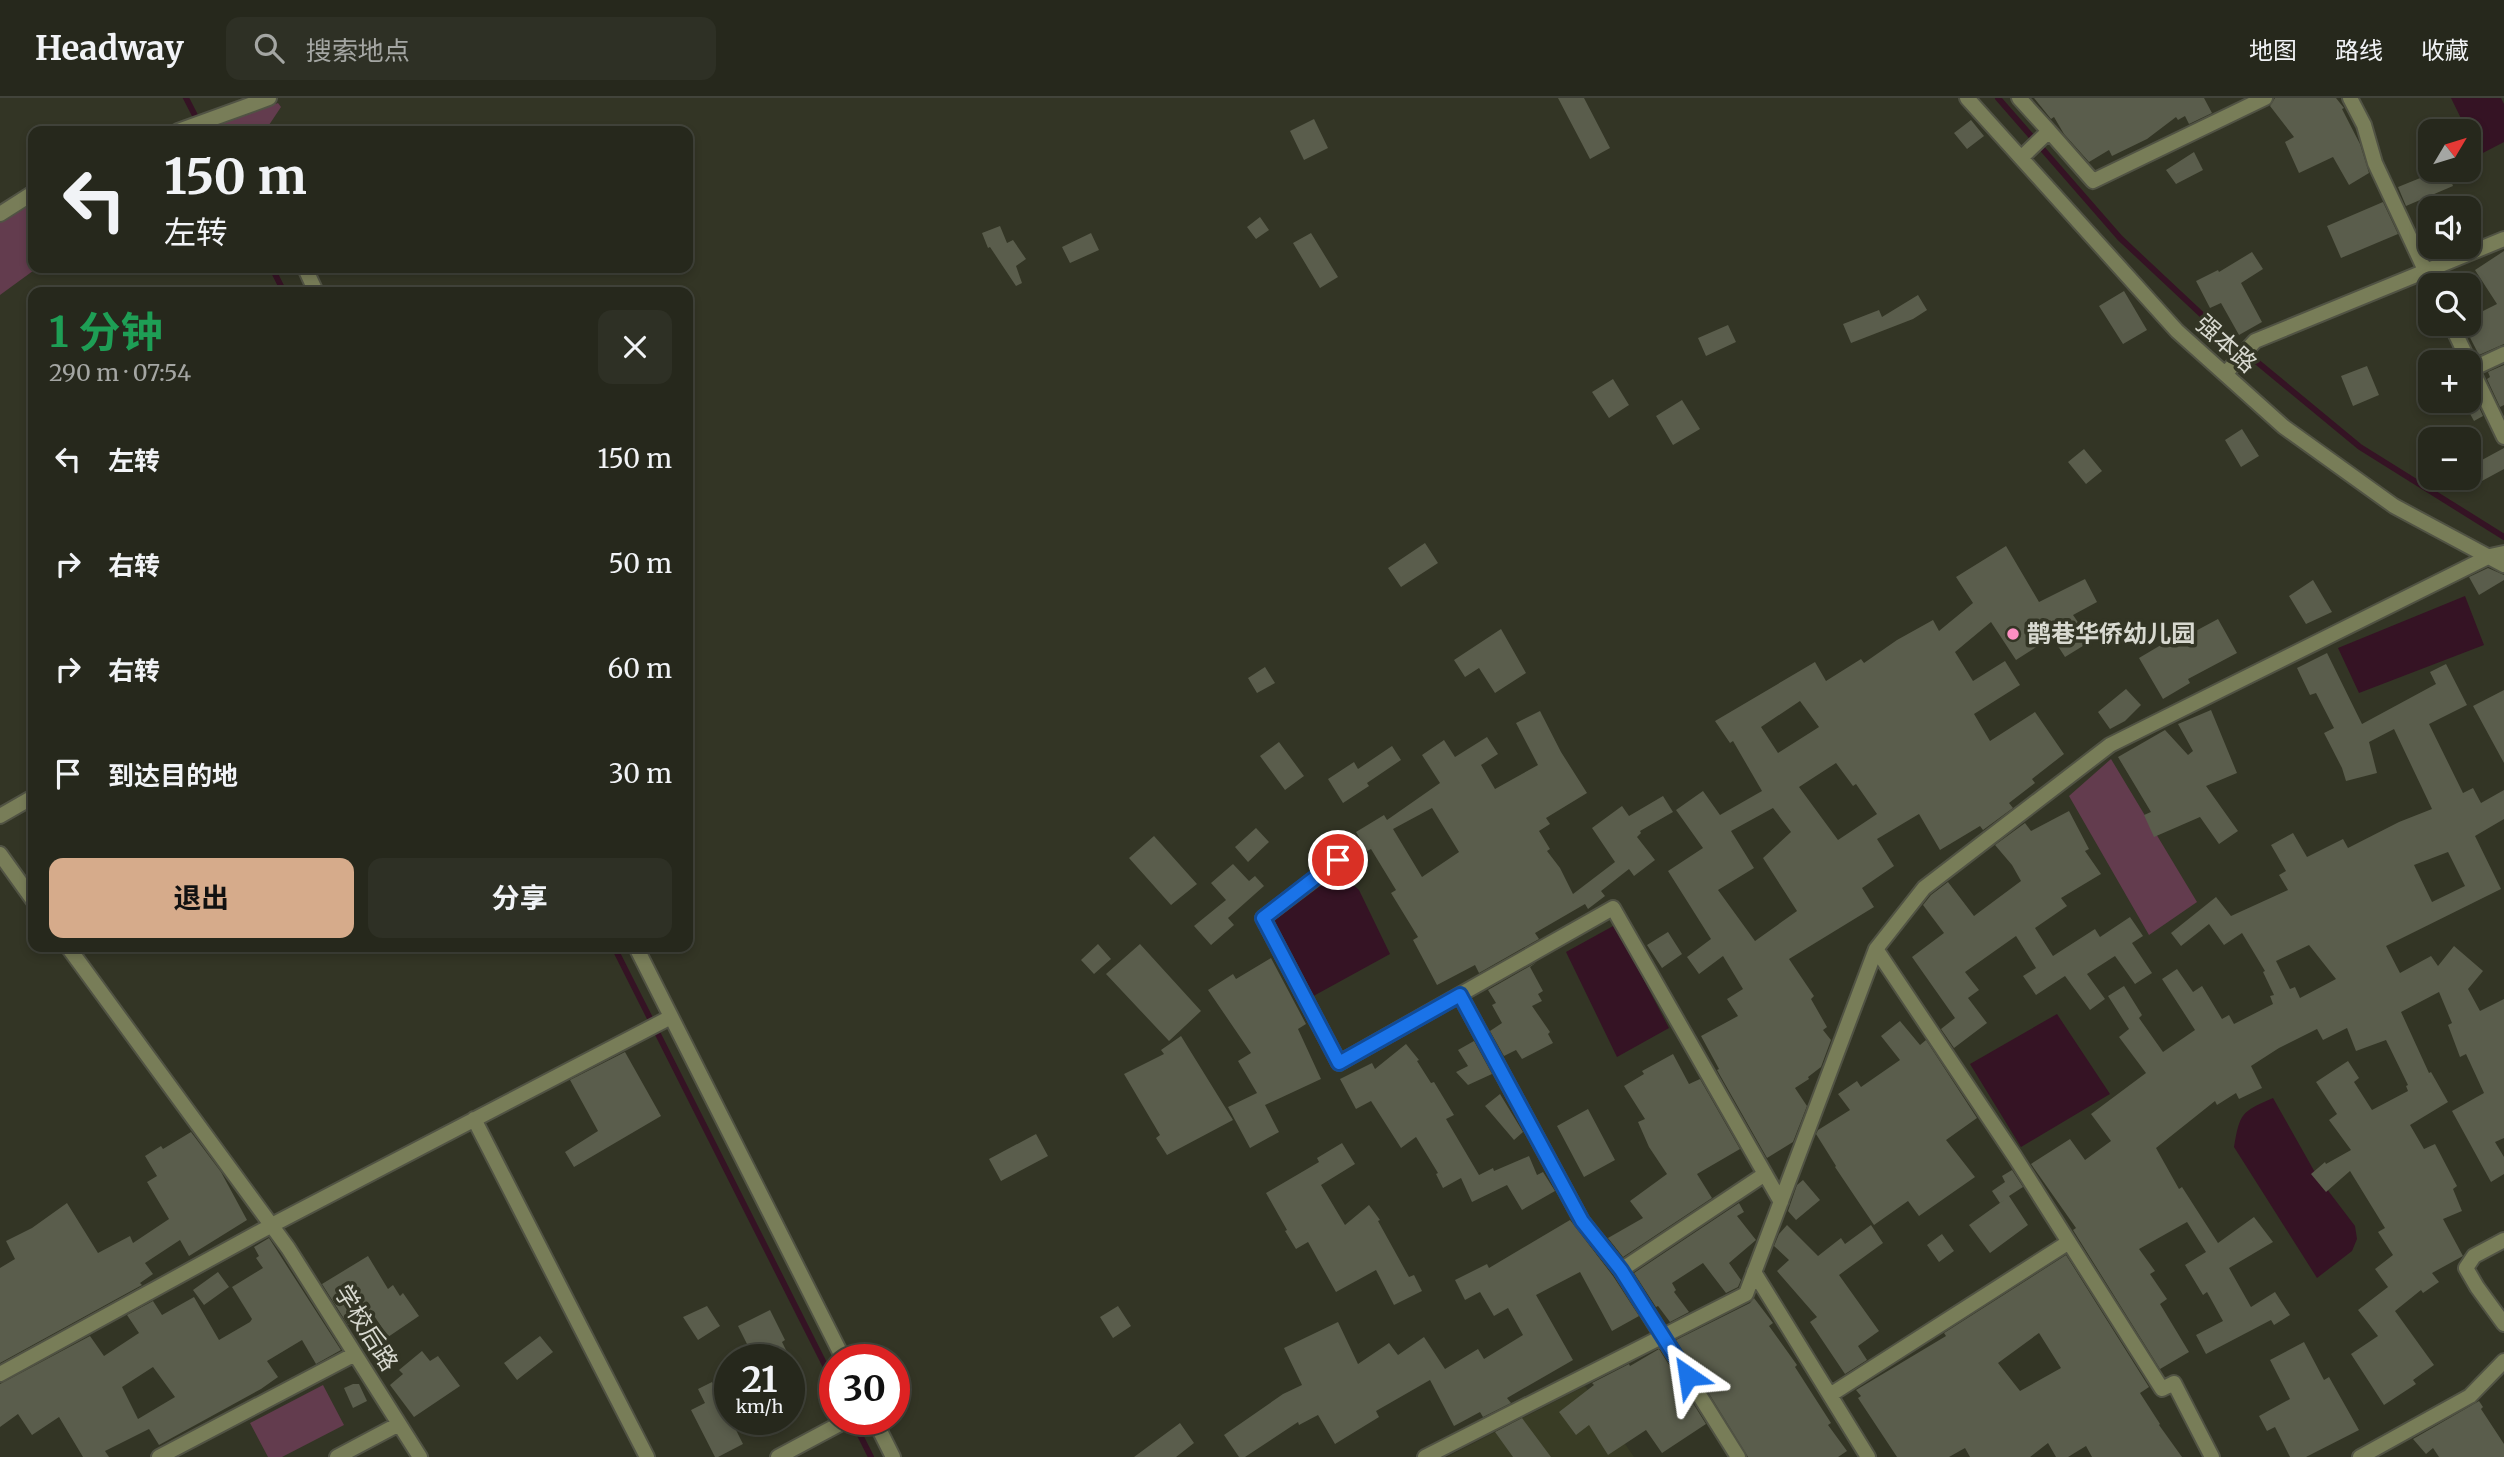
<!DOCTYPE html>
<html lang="zh">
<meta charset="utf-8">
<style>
:root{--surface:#26281c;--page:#2e3025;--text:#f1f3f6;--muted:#a4a6a3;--line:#42443b;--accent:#d6ab8b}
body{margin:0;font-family:Merriweather,"Noto Sans SC",serif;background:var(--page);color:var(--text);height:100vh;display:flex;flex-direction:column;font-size:26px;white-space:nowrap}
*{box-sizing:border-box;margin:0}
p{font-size:23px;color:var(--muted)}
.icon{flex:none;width:38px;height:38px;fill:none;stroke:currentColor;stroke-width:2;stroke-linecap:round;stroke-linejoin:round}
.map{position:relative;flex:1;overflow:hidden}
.sheet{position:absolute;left:28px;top:189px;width:665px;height:665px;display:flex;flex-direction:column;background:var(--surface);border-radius:14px;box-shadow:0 4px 10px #0003,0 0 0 2px var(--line)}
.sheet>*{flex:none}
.banner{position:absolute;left:28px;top:28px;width:665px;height:147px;border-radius:14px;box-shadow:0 4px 10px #0003,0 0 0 2px var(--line);background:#26281c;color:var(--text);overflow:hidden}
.needle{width:46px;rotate:52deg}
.fabs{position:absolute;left:2418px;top:21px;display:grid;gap:14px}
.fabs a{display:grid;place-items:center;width:63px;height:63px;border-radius:14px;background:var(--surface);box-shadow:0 4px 10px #0003,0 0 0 2px var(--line);font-size:35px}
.speed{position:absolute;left:714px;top:1246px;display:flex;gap:14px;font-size:35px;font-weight:700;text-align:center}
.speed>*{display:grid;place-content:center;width:91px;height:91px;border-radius:50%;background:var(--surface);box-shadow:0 4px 10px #0003,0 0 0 2px var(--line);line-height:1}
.speed small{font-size:18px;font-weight:400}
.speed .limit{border:10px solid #d22;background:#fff;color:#111}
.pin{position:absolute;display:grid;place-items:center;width:60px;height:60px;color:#fff;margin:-30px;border:4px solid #fff;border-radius:50%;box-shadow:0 2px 7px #0007}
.me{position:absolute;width:77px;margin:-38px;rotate:328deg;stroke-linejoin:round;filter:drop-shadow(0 0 5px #0008)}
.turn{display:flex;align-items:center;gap:24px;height:147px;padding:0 21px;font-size:32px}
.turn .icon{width:91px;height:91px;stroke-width:2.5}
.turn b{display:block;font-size:49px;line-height:60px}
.round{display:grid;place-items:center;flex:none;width:74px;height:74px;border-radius:14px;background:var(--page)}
.headline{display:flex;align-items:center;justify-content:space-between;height:119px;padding:0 21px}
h1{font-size:42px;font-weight:700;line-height:52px;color:#1e9e55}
.button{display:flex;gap:14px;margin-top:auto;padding:14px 21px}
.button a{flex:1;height:80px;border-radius:14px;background:var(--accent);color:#111;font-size:28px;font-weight:700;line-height:80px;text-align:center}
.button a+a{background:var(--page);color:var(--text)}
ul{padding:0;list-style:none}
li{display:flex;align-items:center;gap:21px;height:105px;padding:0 21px}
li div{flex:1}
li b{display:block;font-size:26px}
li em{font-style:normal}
header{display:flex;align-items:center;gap:42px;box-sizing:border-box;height:98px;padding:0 35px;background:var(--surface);border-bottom:2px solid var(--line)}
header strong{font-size:33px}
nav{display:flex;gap:38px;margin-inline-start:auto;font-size:24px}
.search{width:490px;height:63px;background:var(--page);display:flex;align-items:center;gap:18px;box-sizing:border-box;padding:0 24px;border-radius:14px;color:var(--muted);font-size:26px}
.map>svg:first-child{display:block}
</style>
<header>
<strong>Headway</strong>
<div class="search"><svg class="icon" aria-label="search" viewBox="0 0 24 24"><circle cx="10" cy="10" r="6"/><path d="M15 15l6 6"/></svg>搜索地点</div>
<nav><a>地图</a><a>路线</a><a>收藏</a></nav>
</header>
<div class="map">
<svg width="2504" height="1359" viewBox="0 0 2504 1359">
<rect width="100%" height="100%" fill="#333525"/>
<path fill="#393c25" d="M1585,1288l49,71h-187z"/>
<path fill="#633c4e" d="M278,5l3,4 -16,24h-69z
M33,102v68h4l-37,27v-73z
M2111,661l86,143 -48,33 -80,-139z
M323,1287l21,40 -62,32h-14l-18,-34z"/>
<path fill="#351324" d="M2451,0h50l3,6v38l-25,13z
M2465,498l19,49 -125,48 -21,-45z
M1340,775l19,17 31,64 -82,45 -32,-69 -1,-12 34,-28z
M1615,827l54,103 -52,29 -51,-105z
M2057,916l53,80 -89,53 -51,-83z
M2273,1000l44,78 38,50 2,13 -5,12 -35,27 -83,-131c6,-34 7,-35 39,-49z"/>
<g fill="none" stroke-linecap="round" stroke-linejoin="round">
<path stroke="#351324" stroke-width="6" d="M186,0l17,33
M1998,0l122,140 96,90 144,119 144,90
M272,170l12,24
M614,849l221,438
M852,1321l19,38"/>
</g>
<path fill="#5a5d4c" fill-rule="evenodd" d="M1558,0h26l26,50 -20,11z
M2034,0h170l8,15 -23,11 -4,-8 -7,4 -2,-3 -29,22 -35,17 -3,-6 -20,12 -25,-28 -10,-17 -3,2z
M2275,0h61l8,10 -2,1 18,35 9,29 -20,12 -16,-28 -34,16 -14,-31 9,-5 -24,-31z
M1314,21l14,29 -24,12 -14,-29z
M1971,22l13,16 -17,13 -13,-16z
M2194,54l9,18 -27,14 -10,-14z
M2440,72h7l6,16 -47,20 -8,-19z
M2383,104l15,32 -57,24 -14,-32z
M1260,119l9,13 -13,9 -9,-12z
M1000,128l7,17 6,-3 13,19 -10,7 6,17 -6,3 -26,-39 -2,1 -6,-15z
M1091,135l8,17 -29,13 -8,-16z
M1311,135l27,44 -18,11 -27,-45z
M2504,153v93l-25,11 -16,-31h6v-6l28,-14 -22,-34z
M2252,154l11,17 -22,14 21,39 -23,13 -18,-32 -11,5 -14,-27 22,-11 1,2z
M2124,193l23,39 -24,14 -24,-38z
M1918,197l9,15 -14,9 -62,24 -8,-19 36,-14 3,7z
M1728,227l8,17 -30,14 -8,-18z
M2504,267v40l-4,2 -13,-28 3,-2 -2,-5z
M2367,268l12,29 -26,11 -12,-30z
M1613,281l16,26 -20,13 -17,-26z
M2470,290l13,28 -9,5 -11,-20h6z
M1682,302l18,29 -27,16 -17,-29z
M2242,331l17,27 -18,11 -16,-27z
M2504,350v21l-35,19v-21z
M2084,351l18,22 -16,13 -18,-22z
M1425,445l13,20 -37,24 -13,-19z
M2006,448l33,56 46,-23 12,23 -24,13 18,26 -26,16 -13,-20 -36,23 -25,-38 -36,30 18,29 32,-20 15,24 -46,29 16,27 45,-29 29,42 -32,25 3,4 -26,20 4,5 -30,22 -3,-4 -40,24 -21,-36 -42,25 17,27 -32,22 12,19 -85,52 25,37 -3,3 16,28 -4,3 8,10 -10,27 -13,10 1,2 -14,9 12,18 -14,36 -26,16 -50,-88 2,-1 -18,-33 37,-20 -11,-17 16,-10 -20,-33 -24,18 -12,-17 24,-18 -43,-68 35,-23 -27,-38 27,-19 17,24 42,-24 -29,-50 -3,2 -15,-22 100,-59 11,19 35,-22 3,4 33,-23 36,-20 6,11 34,-28 -17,-26zM1800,603l19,26 -41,26 -17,-26zM1836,665l17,23 3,-2 21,30 -39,26 -39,-53zM1773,710l18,24 -28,26 34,53 -42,30 -37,-51 36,-22 -23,-37z
M2488,470l16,7v5l-25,15 -10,-18z
M2313,482l19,32 -26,12 -17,-28z
M2218,521l19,34 -49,26 2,4 -27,16 -24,-41 27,-16 24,-8z
M1501,531l25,44 -31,20 -16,-25 -14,9 -11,-17z
M2327,555l35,71 74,-40 -6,-12 16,-8 21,41 -38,19 34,69 10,-5 8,15 23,-13v29l-29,17 26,53 -115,57 14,27 31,-17 7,10 16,-20 29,25 -15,18 12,22 24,-12v139l-9,4 9,15v17l-13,8 -39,-71 32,-18 -18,-39 -6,3 -12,-32 4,-2 -13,-31 -38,20 28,61 2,-1 17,30 -38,23 14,24 11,-5 22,42 -4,3 9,22 -19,8 20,37 -31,17 7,9 -16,11 -2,-3 -26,21 39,54 -21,15 3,4 -32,21 -33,-51 27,-18 -20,-26 30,-23 -13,-18 18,-14 -15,-23 7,-4 -35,-57 -24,21 -15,-18 14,-12 1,2 25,-14 -22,-30 8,-6 -21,-32 32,-21 11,17 -5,4 18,28 36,-19 -2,-5 2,-1 -22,-45 -30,11 -9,-23 -24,12 -6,-11 -38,19 -28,18 11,22 -23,11 -3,-6 -19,12 -2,-4 -59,47 23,41 3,-2 36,56 36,-26 19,25 -44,26 22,39 24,-15 15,23 -16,10 -3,-5 -65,34 -10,-19 27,-14 -16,-29 -4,3 -18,-30 21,-13 -19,-30 -48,27 16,22 -5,3 17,25 -7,5 29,48 -29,17 -87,-139 3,-2 -45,-64 39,-25 15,21 26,-19 -20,-27 55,-41 -27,-36 10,-8 -21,-33 16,-10 18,29 -3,3 24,34 32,-22 -33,-51 15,-10 16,23 9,-6 20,33 7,-4 5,9 39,-20 -3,-8 4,-1 -11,-23 2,-1 -23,-38 -18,12 -15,-21 -28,22 -10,-13 45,-36 15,19 57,-26 -9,-15 7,-4 -15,-26 22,-12 14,24 36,-18 5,9 51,-26 33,-13 -38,-80 -25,13 8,31 -31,8 -4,-13 -18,-35 10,-5 -18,-35 -6,2 -13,-27zM2448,754l17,34 -33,16 -18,-37zM2309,847l27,34 -36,19 -5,-11 -5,2 -14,-28z
M1265,569l10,16 -18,10 -9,-15z
M2126,591l15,16 -16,16 -15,8 -12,-17z
M2504,592v73l-31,-57z
M2211,612l26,63 -31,13 32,45 -19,13 -19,-27 -46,20 -10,-22 7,-3 -33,-55 47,-27 23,25 5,-4 -15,-27z
M1540,613l21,41 26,41 -41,25 4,6 -11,7 11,18 -3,2 13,17 13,26 42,-32 -23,-34 30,-22 7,10 34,-20 10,16 -33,19 1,2 -4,4 18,23 -21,16 -5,-7 -28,22 4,5 -17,13 -3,-5 -50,29 4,6 -60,34 -4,-8 -38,20 -24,-45 5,-3 -27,-44 5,-3 -25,-41 -4,2 -11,-19 28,-17 3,5 53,-37 -18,-28 22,-15 11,17 32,-20 11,17 -17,11 14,24 43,-24 -22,-42zM1432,710l27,44 -37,25 -29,-48z
M1279,644l25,34 -19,14 -25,-34z
M1392,648l9,14 -34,23 2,3 -26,17 -15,-24 26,-17 4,7z
M2069,713l20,38 -4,2 16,23 -40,24 6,8 -32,22 18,28 42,-27 5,8 30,-20 13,19 -11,7 20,30 -17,11 -20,-28 -28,18 18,25 -15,11 -25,-34 -29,19 -13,-19 13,-8 -20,-32 -51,36 14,18 -11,8 19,25 -33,25 -13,-19 14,-11 -43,-61 32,-24 -21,-28 8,-10 17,-13 26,34 47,-35 -9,-16 -17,-20 30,-22 6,8z
M1256,730l13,14 -21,20 -13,-15z
M1154,738l43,48 -26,21 -42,-47z
M1233,766l16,17 6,-5 9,10 -36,32 6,7 -23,20 -17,-19 32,-26 -15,-17z
M1668,834l14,22 -20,14 -15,-23z
M1098,846l13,15 -17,15 -13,-14z
M1140,846l61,67 -32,30 -63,-67z
M1271,860l35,66 -8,5 23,50 -56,26 14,27 -29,16 -22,-41 29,-14 -19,-32 13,-8 -43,-63 25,-16 3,5z
M1537,864l-7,5 13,24 -5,3 4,7 -10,5 18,26 -2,2 5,9 -31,16 -6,-9 -12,6 -14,-25 12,-8 -10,-18 4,-2 -8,-13z
M1900,923l20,24 6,-5 51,78 -31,22 29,37 -56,39 -11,-15 -34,24 -39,-58 1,-1 -20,-32 2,-4 32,-20 -12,-16 19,-13 4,6 39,-27 -19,-24z
M1181,938l52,84 -66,35 -11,-17 4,-3 -36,-61 40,-20 -3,-4z
M1474,943l18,33 -24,11 -12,-13 12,-6 -10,-16z
M1406,946l13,16 -2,1 14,22 3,-1 20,33 -8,4 33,56 14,-7 1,3 35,-15 8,19 6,-3 12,19 -33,19 -15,-25 -35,17 -11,-24 -18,10 -7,-14 2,-1 -22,-36 -15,11 -30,-47 -15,8 -16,-30 32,-16 3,6z
M625,954l36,64 -87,51 -9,-15 33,-21 -28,-51z
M1673,956l16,30 11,-5 40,70 -43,25 15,24 -89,59 -15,-19 35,-20 -13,-17 37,-27 -18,-27 -11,-25 7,-3 -21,-33 20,-12 -2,-3z
M1500,996l23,38 -9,8 -29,-34z
M1588,1011l27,51 -31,17 -27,-51z
M191,1034l30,40 26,48 -58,36 -9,-16 -35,23 8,11 -13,9 2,2 -142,78v-95l15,-9 -9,-18 26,-13 35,-25 31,50 32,-17 3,7 36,-24 -22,-37 10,-6 -12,-20 16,-10 2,3z
M1036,1036l12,22 -47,25 -12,-22z
M1342,1045l13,21 -34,21 24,40 24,-20 11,15 -2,1 31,56 5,-2 8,16 -28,14 -18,-35 -40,22 -28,-50 -12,7 -11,-18 2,-1 -21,-37 53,-31 -2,-4z
M2012,1072l11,17 -14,9 19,29 -38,28 -21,-28 35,-25 -4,3 -8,-12 13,-9 -3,-6z
M1803,1082l17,20 -24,20 -8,-9 9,-26z
M1739,1105l5,9 -7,4 19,24 -27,23 12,17 -3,7 -12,6 -23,-30 -31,20 4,7 -2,2 15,20 -19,10 -12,-16 -2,1 -22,-34z
M1570,1122l43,56 26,40 -27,15 -32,-59 -44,23 37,65 -66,38 4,5 -28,14 -3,-5 -26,14 -24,-46 -54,31 3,6 -44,27 -17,-29 -19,10 -1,-3 -53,35h-6l-15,-22 59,-41 19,-9 -18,-37 54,-26 20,42 31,-21 9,12 26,-18 21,32 33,-20 6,10 39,-24 -15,-27 -14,8 -14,-24 -15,8 -10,-20 32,-16 2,4z
M1787,1127l31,31 23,-18 4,6 26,-19 12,18 -44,32 40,56 -21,15 9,14 -22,14 -35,-52 7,-5 -40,-46 12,-11 -15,-14 5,-12z
M1942,1136l12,17 -15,11 -12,-17z
M269,1140l72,112 -25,14 -14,-24 -35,21 11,16 -17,12 -102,56 -10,-16 -44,22 4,6h-26l-24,-40 -27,18 -14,-21 -18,13v-43l90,-48 14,20 35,-23 -12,-18 26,-14 9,14 32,-18 25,43 31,-18 2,-3 -20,-32 31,-19 -7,-10 3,-2 -5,-9zM153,1269l22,30 -37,22 -16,-32z
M2066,1157l83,132 -9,6 20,31 -1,1 23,32h-90l-6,-11 -18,11h-12l-8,-14 -18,14h-60l-5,-9 -16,9h-52l-39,-59 3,-2 -5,-6 90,-54 -2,-3zM2039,1235l22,35 -41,23 -22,-28z
M368,1158l20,33 5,-4 7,11 3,-3 16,23 -31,21 -17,-26 -23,14 -26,-41z
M218,1174l11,15 -25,18 -11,-15z
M1754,1200l19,25 -4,3 28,39 -2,2 36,56 -3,2 19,26 -9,6h-90l-72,-117 74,-37z
M707,1208l13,20 -22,14 -15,-23z
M1118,1208l13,20 -18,12 -13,-21z
M770,1212l15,30 -3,2 9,18h-19l-8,-17 -14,7 -12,-24z
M540,1238l13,16 -36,28 -13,-17z
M2304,1244l20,38 5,-3 30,53 -53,27h-16l-15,-30 -8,4 -8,-15 31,-17 -20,-39z
M1659,1251l47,75 -44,29 -16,-23 -38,25 -19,-30 -13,10 -17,-23 35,-27 -2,-2 37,-19 1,2z
M422,1253l8,10 8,-5 22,30 -46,31 -24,-32 13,-11 -4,-4z
M712,1284l31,62 -25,13h-3l-24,-47 14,-7 -7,-14z
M353,1286h6l8,17 -14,7 -9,-20z
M2479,1303l4,6 -2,2 23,35v13h-65l-6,-9 -7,6 -13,-15z
M1522,1320l29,39h-38l-18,-25z
M1180,1325l14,20 -18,14h-42z"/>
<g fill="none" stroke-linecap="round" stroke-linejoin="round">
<g stroke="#515344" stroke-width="18">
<path id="street" d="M1967,0l210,233 107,96 110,79 110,59
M2019,0l30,33 -28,27
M2350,0l14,27 11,38 57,122
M178,33l91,-33
M2049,33l44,50 172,-83
M0,116l33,-21
M305,170l11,24
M2451,226l18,38
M2469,266l35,73
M2472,271l32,-15
M2225,276l30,-33 249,-102
M0,718l33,-19
M0,756l33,46
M1338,763l-75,57 76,145 274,-155 168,294
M68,849l220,301 132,209
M636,849l208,413
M1876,851l139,208 147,232 12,-6 38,74
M1460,897l122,226 39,49
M474,1021l173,338
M2504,1142l-30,16 -8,12 11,19 27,37
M1754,1174l114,185
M0,1276l272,-149 399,-208
M1830,1297l239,-153
M874,1321l19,38
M159,1359l196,-103
M337,1359l62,-33
M778,1359l71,-38
M1425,1359l321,-163 130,-345 48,-61 186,-143 380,-189 14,-3
M1738,1359l-117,-187 144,-96
M2360,1359l110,-61 34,-35"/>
</g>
<use href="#street" stroke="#787d58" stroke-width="14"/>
</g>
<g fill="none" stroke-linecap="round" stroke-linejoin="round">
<g stroke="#114b97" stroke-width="18">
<path id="route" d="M1338,762l-75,58 76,145 121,-68 122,226 39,49 67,106"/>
</g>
<use href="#route" stroke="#1a73e8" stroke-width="12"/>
</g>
<circle fill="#fc8fc3" stroke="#333525" stroke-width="2.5" cx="2013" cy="536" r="7"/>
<g text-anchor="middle" stroke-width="7" stroke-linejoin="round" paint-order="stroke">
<g font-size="24" fill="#d8d9d0" stroke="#333525">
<text transform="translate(2226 246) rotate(42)" y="8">强本路</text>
<text transform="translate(366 1230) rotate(58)" y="8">学校后路</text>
</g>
<g font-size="24" font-weight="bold" fill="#d8d9d0" stroke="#333525" text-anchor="start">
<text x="2027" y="544">鹊巷华侨幼儿园</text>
</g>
</g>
</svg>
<div class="fabs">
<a><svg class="needle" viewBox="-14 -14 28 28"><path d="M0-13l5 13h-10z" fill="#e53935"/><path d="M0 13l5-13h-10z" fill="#a4a6a3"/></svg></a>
<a><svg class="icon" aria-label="sound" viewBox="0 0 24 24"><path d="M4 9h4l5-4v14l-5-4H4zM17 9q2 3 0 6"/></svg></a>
<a><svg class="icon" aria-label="search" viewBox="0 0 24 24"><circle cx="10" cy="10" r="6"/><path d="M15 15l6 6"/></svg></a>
<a>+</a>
<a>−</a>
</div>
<div class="speed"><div>21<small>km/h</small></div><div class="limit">30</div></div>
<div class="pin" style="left:1338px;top:762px;background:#d93025"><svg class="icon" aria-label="arrive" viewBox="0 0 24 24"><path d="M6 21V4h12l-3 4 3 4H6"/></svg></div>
<svg class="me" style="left:1688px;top:1278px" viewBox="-20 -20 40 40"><path d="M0-17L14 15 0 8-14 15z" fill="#1a73e8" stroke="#fff" stroke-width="4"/></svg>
<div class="banner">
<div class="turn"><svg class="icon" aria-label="left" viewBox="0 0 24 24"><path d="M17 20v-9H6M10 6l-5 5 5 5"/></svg><div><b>150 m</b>左转</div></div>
</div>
<section class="sheet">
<div class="headline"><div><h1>1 分钟</h1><p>290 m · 07:54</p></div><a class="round"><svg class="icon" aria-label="close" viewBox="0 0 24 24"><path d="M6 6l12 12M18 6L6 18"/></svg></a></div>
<ul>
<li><svg class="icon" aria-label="left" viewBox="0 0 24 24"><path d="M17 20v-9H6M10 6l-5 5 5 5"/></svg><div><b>左转</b></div><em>150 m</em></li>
<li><svg class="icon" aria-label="right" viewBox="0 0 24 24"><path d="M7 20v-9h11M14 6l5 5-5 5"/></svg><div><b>右转</b></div><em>50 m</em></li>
<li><svg class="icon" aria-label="right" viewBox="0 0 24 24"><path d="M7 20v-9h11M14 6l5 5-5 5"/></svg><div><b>右转</b></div><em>60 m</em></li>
<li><svg class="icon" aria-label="arrive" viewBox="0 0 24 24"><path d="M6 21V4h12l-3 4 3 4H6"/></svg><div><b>到达目的地</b></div><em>30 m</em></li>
</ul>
<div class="button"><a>退出</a><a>分享</a></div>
</section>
</div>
